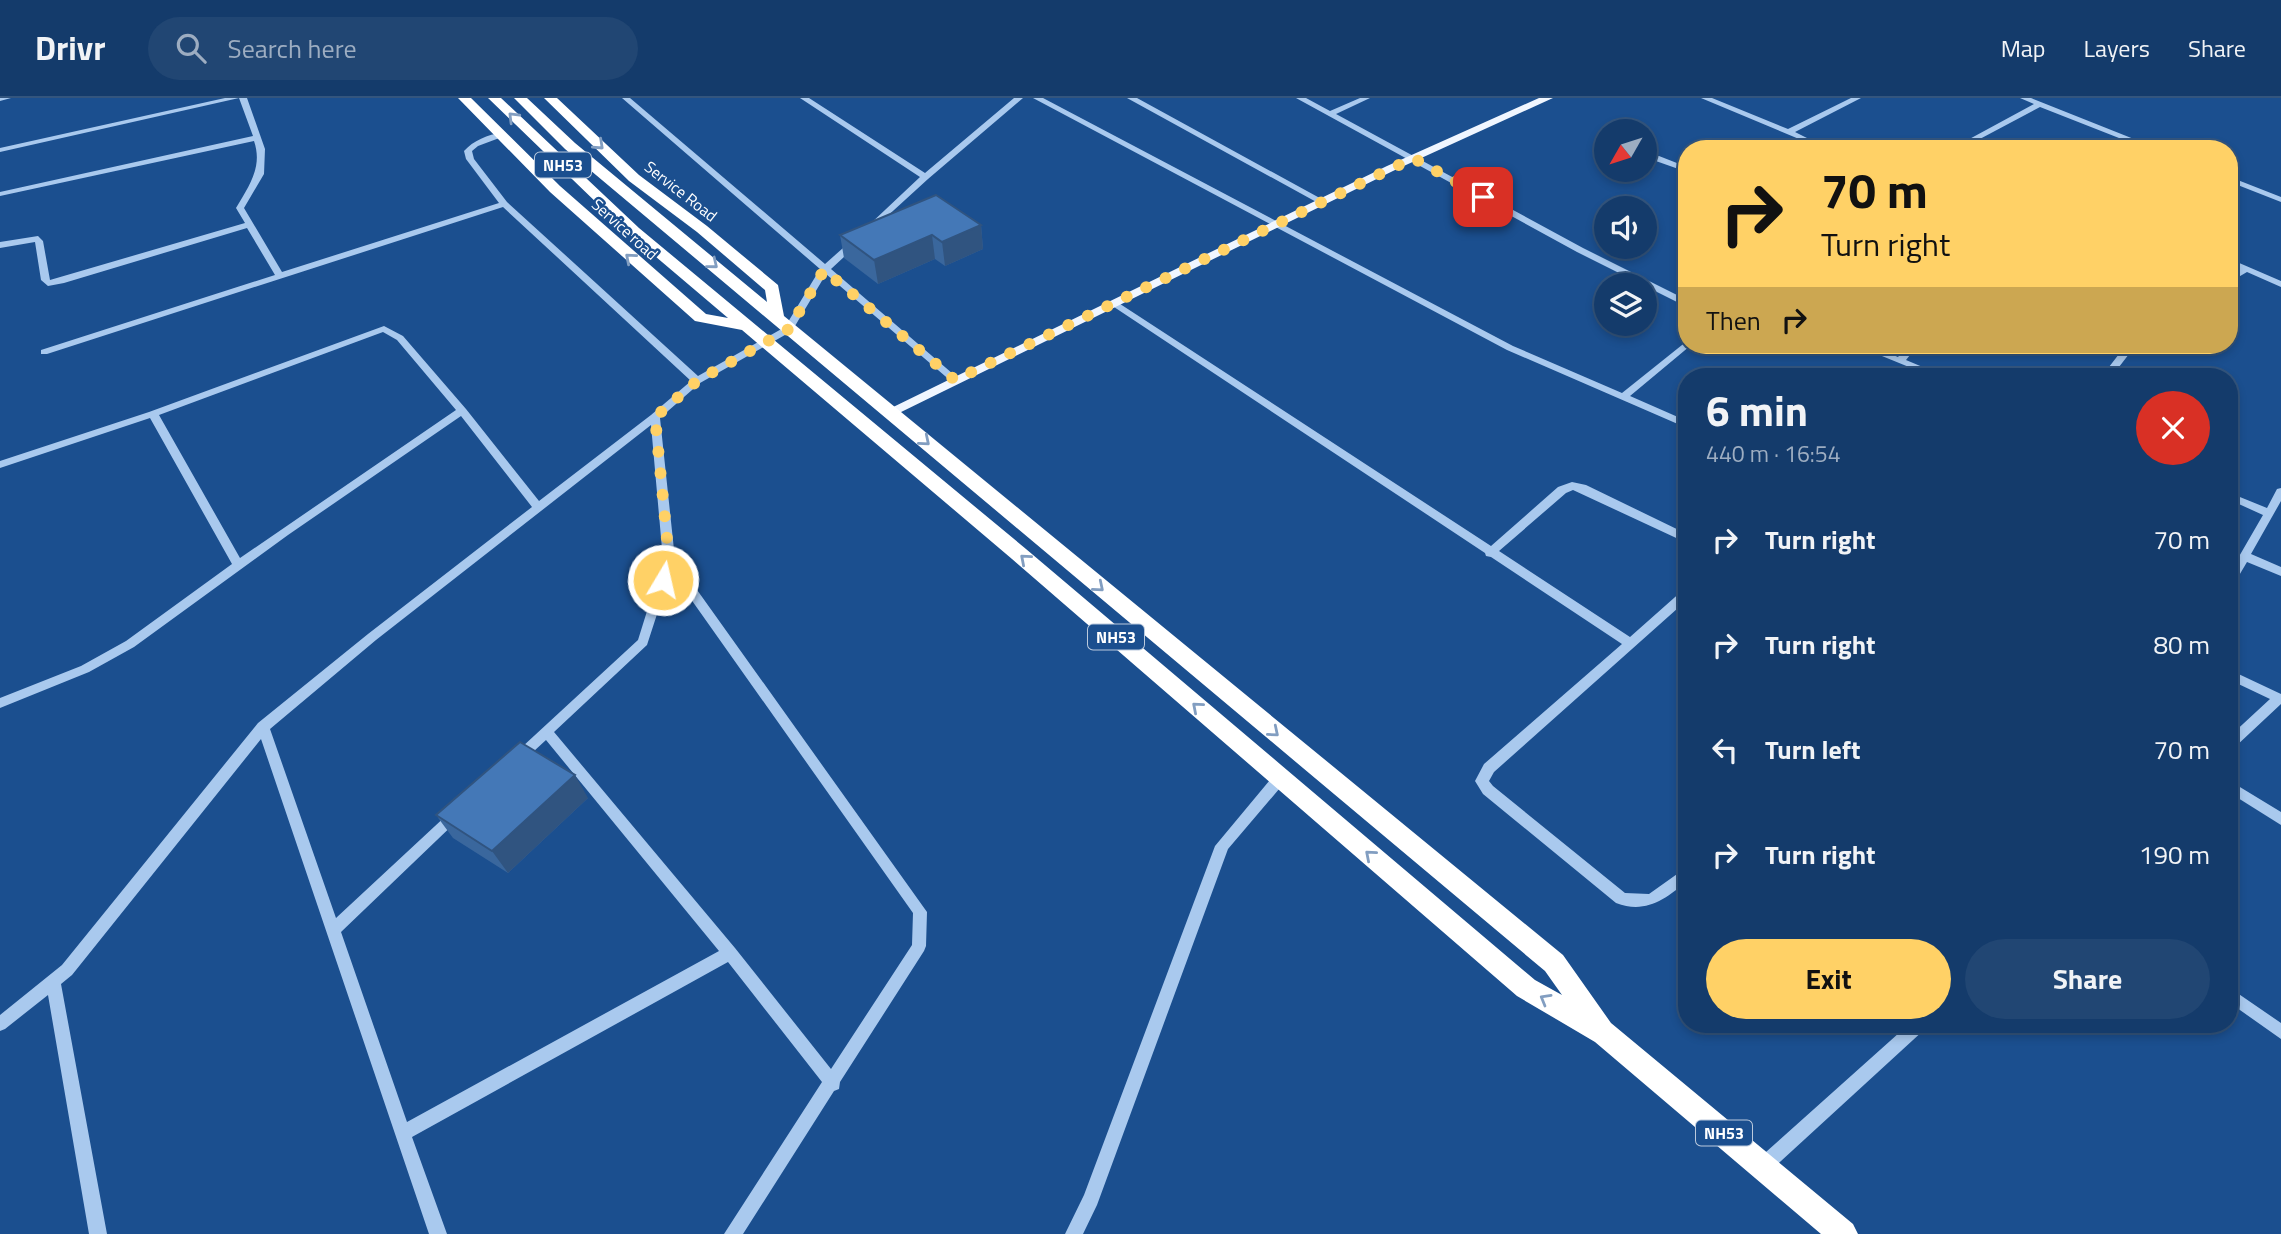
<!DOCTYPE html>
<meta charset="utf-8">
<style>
:root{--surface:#143b6b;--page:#214673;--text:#f1f3f6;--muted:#9dadc1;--line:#33557e;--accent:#ffd166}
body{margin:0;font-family:"Titillium Web",sans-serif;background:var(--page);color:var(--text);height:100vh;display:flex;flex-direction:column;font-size:26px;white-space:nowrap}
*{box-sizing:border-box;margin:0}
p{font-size:23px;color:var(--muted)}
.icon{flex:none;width:38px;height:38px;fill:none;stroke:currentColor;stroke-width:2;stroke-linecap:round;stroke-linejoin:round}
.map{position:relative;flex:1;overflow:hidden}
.side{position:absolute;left:1678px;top:270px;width:560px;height:665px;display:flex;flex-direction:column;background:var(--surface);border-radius:28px;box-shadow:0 4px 10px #0003,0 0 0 2px var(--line)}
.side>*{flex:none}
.hud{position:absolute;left:1678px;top:42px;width:560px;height:214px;border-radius:28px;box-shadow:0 4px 10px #0003,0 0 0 2px var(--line);background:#ffd166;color:#111;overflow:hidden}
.needle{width:46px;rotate:231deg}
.controls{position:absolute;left:1594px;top:21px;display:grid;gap:14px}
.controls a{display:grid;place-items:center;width:63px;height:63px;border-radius:50%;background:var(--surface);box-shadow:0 4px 10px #0003,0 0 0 2px var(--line);font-size:35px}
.pin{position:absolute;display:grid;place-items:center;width:60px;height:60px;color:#fff;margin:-30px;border-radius:14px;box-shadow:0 4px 10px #0006}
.me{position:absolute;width:77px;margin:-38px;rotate:9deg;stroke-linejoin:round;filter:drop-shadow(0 0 5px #0008)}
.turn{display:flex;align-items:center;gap:24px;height:147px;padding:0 28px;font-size:32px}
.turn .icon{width:91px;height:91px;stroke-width:2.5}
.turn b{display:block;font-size:49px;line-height:60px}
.then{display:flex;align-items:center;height:66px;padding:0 28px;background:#0003;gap:14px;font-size:26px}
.round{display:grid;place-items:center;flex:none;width:74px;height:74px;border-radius:37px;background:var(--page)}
.overview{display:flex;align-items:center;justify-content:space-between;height:119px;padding:0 28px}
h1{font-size:42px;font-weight:700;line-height:52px}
.cta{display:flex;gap:14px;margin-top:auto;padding:14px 28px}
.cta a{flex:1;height:80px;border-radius:42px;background:var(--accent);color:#111;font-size:28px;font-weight:700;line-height:80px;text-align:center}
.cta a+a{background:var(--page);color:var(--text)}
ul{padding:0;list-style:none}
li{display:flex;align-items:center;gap:21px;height:105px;padding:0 28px}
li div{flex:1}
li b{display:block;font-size:26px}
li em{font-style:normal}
header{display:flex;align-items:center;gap:42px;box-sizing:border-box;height:98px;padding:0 35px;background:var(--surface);border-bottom:2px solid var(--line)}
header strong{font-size:33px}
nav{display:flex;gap:38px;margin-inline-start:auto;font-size:24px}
.search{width:490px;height:63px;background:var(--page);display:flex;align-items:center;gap:18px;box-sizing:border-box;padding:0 24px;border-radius:38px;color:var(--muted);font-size:26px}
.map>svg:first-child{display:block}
</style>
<header>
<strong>Drivr</strong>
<div class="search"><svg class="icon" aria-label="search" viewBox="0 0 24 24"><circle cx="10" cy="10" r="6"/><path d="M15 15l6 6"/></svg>Search here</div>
<nav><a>Map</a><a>Layers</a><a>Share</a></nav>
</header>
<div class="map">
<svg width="2281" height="1136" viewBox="0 0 2281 1136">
<rect width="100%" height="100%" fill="#1b4f8f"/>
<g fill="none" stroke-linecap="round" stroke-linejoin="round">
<path fill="#a9c9ee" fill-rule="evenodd" d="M0,0h11l-11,3z
M225,0h14l-239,54v-4z
M239,0h8l18,51 -1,25 -20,34 38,64 217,-69 -33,-44 -2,-8c9,-10 24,-17 38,-18v4l-24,9 -6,5 2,8 33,43 191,174 87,-49 35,-58 -198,-171h8l195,166 27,-24h6v4l-27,25 129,111 -5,3 -3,-1 -126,-108 -34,57 -92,52 -40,35 15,141 252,353 -1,34 -2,5 -84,131 -1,7 -5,2 -91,143h-19l98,-152 -94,-120 -316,175 35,97h-18l-168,-495 -189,236 -11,9 46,250h-18l-41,-239 -43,34 -5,2v-16l62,-50 196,-242 110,-89 164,-127 -71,-91 -173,119 -154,112 -45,25 -89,36v-10l81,-32 45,-25 106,-77 -82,-146 -150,50v-7l149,-49 235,-86 19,10 63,73 73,92 112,-86 40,-34 -188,-174 -456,147h-6v-4l234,-75 -28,-47 -183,55 -16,3 -7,-6 -6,-38 -35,6v-6l38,-6 5,5 7,39 195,-57 -9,-15c13,-22 27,-41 18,-67l-254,55v-4l253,-56zM383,234l14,8 59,70 -216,148 -81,-143zM651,327l12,135 -25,80 -129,119 2,4 5,1 5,-1 25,-23 173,211 -312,171 -66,-190 120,-115 -2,-4 -5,-2 -5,2 -113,105 -66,-189 106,-89zM671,473l242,342 -1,32 -81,124 -96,-121 -181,-216 93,-87z
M800,0h9l116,75 89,-75h9l-95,81 -57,52 -3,-1v-4l52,-49z
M1033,0h10l470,248 109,47 65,-52v4h4l-1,1 -60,50 57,25v7l-180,-78z
M1127,0h10l190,104 -7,2z
M1296,0h10l24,13 30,-13h10l-34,16 247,134 104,52v7l-110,-55z
M1701,0h11l76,31 63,-31h10l-66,34 14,7 -15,10h-10l15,-10z
M2020,0h11l128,51h-12l-107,-42 -79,42h-10l83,-45z
M1653,58h6l28,11v5l-34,-12z
M2230,79l51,20v5l-51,-20z
M2230,161l51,22v6l-34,-15 -17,10v-7l9,-6 -9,-4z
M1114,202l377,246 67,-59 14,-5 14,3 101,49v9l-114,-53 -7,3 -67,58 131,86 53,-47 4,-1v11l-193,172 -5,9 4,5 132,107 24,1 38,-27v14c-22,19 -42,33 -71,22l-133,-109 -8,-13 9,-17 138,-120 -131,-87 -5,-1 -1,-3 -374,-248 -2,-2z
M1855,247h13l30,12 10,-12h10l-12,15 38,16h-13z
M2126,247h10l-24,31h-10z
M2281,390v13l-30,53 30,13v9l-34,-14 -13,22 -4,1v-13l33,-57 -33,-15v-7l37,15 10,-19z
M2230,572l51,24v10l-46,43 -5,1v-12l40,-37 -40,-19z
M1280,675l5,1 2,4 -2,4 -57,67 -131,356 -14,29h-18l19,-39 131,-349 60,-72z
M2230,683l51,31v13l-51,-32z
M2230,890l51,35v16l-51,-36z
M1909,926h19l-3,5 -156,143 -6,2 -6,-2 -2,-6 2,-6z"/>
<path fill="#f0f6ff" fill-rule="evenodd" d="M1539,0h14l-158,72 -500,245h-10l-2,-3 504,-246z"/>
<path fill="#fff" fill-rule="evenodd" d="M458,0h13l89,88 146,128 22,4 -99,-84 -141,-136h13l138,130 387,321 509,431 27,15 -17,-24 -980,-822 -51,-51h13l48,45 192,159 -2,-12 -68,-58 -68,-51 -85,-83h13l82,77 68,51 71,59 6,31 779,639 48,68 242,201 5,10h-37l-226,-192 -78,-46 -505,-437 -270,-229 -47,-9 -145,-129z"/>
</g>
<path fill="#3a679d" d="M981,127l2,24 -38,17 -10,-7 -57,25 -34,-26 -4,-23z
M588,700l-80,75 -55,-35 -17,-23z"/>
<path fill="#305480" d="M981,127l2,24 -38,17 -3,-24z
M932,137l3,24 -57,25 -4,-24z
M575,677l13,23 -80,75 -16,-22z"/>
<path fill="#4478b7" stroke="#305480" stroke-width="2" d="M936,97l45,30 -39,17 -10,-7 -58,25 -34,-25z
M520,644l55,33 -83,76 -56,-36z"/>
<defs><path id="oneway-chevron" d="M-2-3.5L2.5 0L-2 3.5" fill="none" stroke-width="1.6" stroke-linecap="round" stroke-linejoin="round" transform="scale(1.75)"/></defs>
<g stroke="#829ec1">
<use href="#oneway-chevron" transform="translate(513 19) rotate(-135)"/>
<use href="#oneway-chevron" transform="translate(599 47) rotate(43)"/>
<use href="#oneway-chevron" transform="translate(630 160) rotate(-139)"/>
<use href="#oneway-chevron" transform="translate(713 166) rotate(39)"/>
<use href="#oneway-chevron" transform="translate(925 343) rotate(40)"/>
<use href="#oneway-chevron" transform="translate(1025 461) rotate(-139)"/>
<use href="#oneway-chevron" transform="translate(1099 489) rotate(40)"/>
<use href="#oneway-chevron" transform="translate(1197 609) rotate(-139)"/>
<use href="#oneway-chevron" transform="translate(1274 634) rotate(40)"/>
<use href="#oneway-chevron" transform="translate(1370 757) rotate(-139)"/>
<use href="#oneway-chevron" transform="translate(1545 901) rotate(-150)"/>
</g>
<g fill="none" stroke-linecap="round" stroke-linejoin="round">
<path stroke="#ffd166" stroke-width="12" stroke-dasharray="0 21.6" d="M663,482l6,-20 -14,-143 42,-36 92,-52 35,-59 131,110 458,-222 70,39"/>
</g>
<g text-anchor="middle" stroke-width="5" stroke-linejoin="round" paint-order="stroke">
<g fill="#1b4f8f" stroke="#bbcadd" stroke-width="2">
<rect x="535" y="54.5" width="56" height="25" rx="5"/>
<rect x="1088" y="526.5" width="56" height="25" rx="5"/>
<rect x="1696" y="1022.5" width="56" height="25" rx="5"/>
</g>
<g font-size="16" font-weight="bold" fill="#fff">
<text x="563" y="73">NH53</text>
<text x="1116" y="545">NH53</text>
<text x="1724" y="1041">NH53</text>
</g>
<g font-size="16" fill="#fff" stroke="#1b4f8f">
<text transform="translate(681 93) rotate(38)" y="6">Service Road</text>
<text transform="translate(625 131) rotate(42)" y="6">Service road</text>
</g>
</g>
</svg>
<div class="controls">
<a><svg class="needle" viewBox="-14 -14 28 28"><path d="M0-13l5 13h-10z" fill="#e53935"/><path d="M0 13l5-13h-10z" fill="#9dadc1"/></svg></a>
<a><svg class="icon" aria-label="sound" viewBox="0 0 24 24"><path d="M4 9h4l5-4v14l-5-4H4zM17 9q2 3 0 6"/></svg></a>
<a><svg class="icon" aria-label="layers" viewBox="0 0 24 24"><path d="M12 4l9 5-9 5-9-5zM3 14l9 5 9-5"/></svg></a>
</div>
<div class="pin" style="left:1483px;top:99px;background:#d93025"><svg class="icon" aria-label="arrive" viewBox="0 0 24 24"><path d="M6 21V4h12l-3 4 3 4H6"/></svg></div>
<svg class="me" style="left:663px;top:482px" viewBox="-20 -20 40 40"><circle r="17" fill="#ffd166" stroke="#fff" stroke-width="3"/><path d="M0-11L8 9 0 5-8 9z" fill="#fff"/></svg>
<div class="hud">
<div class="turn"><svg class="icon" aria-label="right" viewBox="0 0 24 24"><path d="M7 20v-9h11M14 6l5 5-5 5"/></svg><div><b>70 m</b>Turn right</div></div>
<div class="then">Then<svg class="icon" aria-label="right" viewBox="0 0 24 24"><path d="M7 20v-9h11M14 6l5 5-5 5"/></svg></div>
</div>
<section class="side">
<div class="overview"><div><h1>6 min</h1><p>440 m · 16:54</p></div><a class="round" style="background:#d93025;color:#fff"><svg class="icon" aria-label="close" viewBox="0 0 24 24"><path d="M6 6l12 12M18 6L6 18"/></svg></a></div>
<ul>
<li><svg class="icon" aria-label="right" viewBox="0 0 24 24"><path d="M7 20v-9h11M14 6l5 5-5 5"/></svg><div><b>Turn right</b></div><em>70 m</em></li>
<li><svg class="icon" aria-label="right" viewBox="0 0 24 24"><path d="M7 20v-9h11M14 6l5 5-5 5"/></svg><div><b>Turn right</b></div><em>80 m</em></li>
<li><svg class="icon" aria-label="left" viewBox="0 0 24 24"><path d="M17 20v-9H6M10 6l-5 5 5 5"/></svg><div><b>Turn left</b></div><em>70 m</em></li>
<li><svg class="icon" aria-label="right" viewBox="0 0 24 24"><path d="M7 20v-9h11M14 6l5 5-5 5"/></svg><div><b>Turn right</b></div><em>190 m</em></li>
</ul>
<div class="cta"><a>Exit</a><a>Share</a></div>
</section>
</div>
